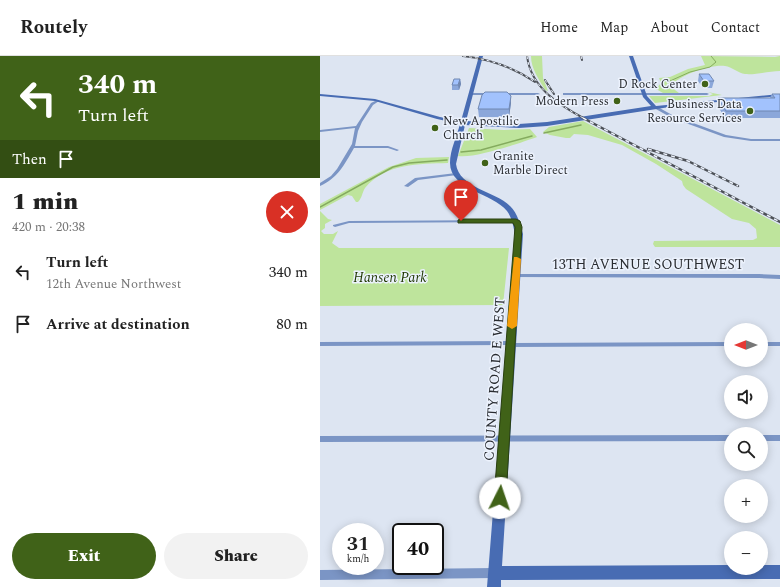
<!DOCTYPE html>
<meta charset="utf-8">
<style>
:root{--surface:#fff;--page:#f2f2f2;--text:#222;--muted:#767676;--line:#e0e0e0;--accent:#406218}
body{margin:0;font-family:Spectral,serif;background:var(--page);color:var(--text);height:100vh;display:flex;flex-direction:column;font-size:15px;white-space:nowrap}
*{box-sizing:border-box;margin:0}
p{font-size:13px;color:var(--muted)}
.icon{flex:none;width:22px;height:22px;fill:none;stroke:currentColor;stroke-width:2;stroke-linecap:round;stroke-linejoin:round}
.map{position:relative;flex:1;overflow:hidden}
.sheet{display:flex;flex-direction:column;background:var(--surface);width:320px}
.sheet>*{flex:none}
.guide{background:#406218;color:#fff;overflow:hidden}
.needle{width:26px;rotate:270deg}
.fabs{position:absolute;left:404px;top:267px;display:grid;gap:8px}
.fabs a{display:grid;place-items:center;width:44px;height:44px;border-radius:50%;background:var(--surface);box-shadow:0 2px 10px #0003;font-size:20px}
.speed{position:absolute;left:12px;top:467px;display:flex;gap:8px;font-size:20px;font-weight:700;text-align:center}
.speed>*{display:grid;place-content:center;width:52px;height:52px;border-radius:50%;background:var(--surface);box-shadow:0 2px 10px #0003;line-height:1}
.speed small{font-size:10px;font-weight:400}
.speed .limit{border:2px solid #111;border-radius:6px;background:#fff;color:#111}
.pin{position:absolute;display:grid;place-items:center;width:34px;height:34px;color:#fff;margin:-41px -17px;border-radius:50% 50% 50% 0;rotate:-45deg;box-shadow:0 0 4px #0007}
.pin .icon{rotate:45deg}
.me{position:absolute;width:44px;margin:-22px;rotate:4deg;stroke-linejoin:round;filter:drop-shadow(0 0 3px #0008)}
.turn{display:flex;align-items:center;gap:14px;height:84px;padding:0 12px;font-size:18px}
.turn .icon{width:52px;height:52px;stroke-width:2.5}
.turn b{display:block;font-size:28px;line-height:34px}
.then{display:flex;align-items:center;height:38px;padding:0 12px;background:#0003;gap:8px;font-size:15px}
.round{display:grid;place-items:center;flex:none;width:42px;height:42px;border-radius:21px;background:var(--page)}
.headline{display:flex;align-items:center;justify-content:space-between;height:68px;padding:0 12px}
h1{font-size:24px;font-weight:800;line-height:30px}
.button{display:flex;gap:8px;margin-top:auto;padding:8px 12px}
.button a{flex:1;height:46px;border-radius:24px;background:var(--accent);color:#fff;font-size:16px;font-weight:800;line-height:46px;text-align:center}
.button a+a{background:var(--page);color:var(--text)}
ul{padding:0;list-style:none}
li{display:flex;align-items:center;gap:12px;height:52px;padding:0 12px}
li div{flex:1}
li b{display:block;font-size:15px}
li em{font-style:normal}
header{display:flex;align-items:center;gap:24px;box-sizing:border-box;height:56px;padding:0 20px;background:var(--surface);border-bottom:1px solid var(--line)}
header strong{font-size:19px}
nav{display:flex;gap:22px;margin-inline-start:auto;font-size:14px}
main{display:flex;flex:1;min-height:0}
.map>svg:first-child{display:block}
</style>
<header>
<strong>Routely</strong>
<nav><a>Home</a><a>Map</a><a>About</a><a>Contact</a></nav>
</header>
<main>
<section class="sheet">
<div class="guide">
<div class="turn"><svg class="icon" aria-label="left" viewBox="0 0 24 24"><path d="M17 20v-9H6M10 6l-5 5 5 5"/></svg><div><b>340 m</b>Turn left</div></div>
<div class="then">Then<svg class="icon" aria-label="arrive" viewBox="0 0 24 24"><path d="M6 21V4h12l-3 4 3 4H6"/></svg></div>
</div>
<div class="headline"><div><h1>1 min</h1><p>420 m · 20:38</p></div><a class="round" style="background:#d93025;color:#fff"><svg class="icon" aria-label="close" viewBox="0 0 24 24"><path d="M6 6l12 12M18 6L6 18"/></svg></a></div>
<ul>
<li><svg class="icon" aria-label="left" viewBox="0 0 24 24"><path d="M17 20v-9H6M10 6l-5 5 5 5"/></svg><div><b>Turn left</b><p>12th Avenue Northwest</p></div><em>340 m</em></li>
<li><svg class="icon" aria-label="arrive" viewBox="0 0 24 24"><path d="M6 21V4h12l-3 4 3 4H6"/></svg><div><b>Arrive at destination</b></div><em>80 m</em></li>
</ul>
<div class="button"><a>Exit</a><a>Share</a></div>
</section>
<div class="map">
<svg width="460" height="531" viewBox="0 0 460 531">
<rect width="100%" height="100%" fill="#dde5f2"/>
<path fill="#bee49c" d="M211,0h11l1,22 5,13 -3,-1c-6,-11 -14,-21 -14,-34z
M381,0l74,1 5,-1v15c-11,0 -24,4 -35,3 -7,-1 -13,-7 -20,-8 -13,-2 -48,9 -54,21l8,6h-16l-7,-4 5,-6 -2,-5 11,-1 18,-8 17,-4z
M388,36l14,3 -67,8 -6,-7h60l4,-2z
M263,65l197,104v22h-125l-2,-3 1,-3 99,-1 4,-2 -1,-9 -7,-6 -17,-4 -46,-30 -3,-4 -1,-4 -26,-17 -34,-19 -34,-10 -14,-1 -4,4h-4l-16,-3 -7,-3 6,-5z
M149,72l35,2 26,-1 7,8c-17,6 -63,22 -79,19z
M129,101l-1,6c-29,1 -62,0 -83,25 -3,5 -3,10 -7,14h-2l-4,-6 -4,-1 -28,15v-6l69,-37 27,-9z
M0,155l8,8 4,1 -7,4v4l-4,3 3,3h9l5,-3 -6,12 7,5h170l-6,57 -183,1z"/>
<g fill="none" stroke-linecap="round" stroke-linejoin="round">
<path stroke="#84ab5e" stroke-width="1" d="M347,33l3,-8 20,-9 20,-5 6,-5 -5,-6"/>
<path stroke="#84ab5e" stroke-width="1.5" d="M224,77l37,-8
M141,96l20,-2 51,-14
M0,151l73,-40 16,-4 38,-3"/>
<path fill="#7b95c5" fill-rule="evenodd" d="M150,37h21l2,1 -2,1h-22v-2z
M182,37h36l2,1 -2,1h-37v-2z
M244,37h143l2,1 -2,1h-144v-2z
M57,44l2,1 -6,4 -11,17 -4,9 -3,15h33l11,4 -2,1 -9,-3h-34c-10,17 -16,30 -34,38v-3l11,-7 6,-7 15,-25 3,-16 -35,4v-2l36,-4 15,-23z
M334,50h2l18,10 52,19 25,4h29v2h-29l-27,-4 -52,-19 -18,-10z
M136,117l2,1 -1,1 -39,5 -10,7 -4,-1 11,-8z
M196,164l2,1v1l-169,1 -14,4 -2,-1v-1l16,-4z
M196,218h243l21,1v4l-21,-1 -245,-1 -1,-1 1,-1z
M191,285l3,2 217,-1v4l-220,1 -3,-2 -188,1v-4z
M441,286h19v4h-19z
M411,379v6l-411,1v-6z
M441,379h19v6h-19z
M175,512l3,2 2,3 -2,3 -3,2 -175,2v-10z"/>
<path fill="#486cb3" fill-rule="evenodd" d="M159,0h4l-17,65 53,3 28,-2 104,-16 -8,-9 -14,-41h4l14,40 9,10 124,-12v2l-104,10 -129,20 -28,2 -54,-3 -9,39c3,24 39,27 54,42 8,8 10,18 13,28l-21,332 229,-1v3h30v-3h19v14l-279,1v7h-14l28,-353c-2,-9 -3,-16 -8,-23 -14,-18 -57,-21 -57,-48 0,-13 7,-27 10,-39l-23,-5 -62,-18 -55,-5v-2l55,5 65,18 21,4z"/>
<g stroke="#4d5158" stroke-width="2">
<path id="rail-far1" d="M143,0c26,3 50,11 72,26
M207,0c4,32 32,49 58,63
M261,0l1,4
M225,24l9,14"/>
</g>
<g stroke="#4d5158" stroke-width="2.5">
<path id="rail" d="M263,62l197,104
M328,93l40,12 50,25"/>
</g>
<use href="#rail-far1" stroke="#ecf2fd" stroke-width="1" stroke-dasharray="3" stroke-linecap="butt"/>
<use href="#rail" stroke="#ecf2fd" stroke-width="1.5" stroke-dasharray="4" stroke-linecap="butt"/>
</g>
<path fill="#8ba7da" d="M379,18l15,7 -2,7h-9l-5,-7z
M140,23l1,5 -2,6h-7v-5z
M452,38h8v24h-55l-8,-13 1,-7h52z
M191,40v7l-2,14h-30l-1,-8z"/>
<path fill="#7188b1" d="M140,23l1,5 -2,6 -1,-5z
M191,40v7l-2,14v-8z"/>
<path fill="#a2c2fd" stroke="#7188b1" d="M379,18h10l5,7h-10z
M134,23h6l-2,6h-6z
M165,36h22l4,4 -2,13h-31l4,-14z
M452,38h8v17h-54l-8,-13h57z"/>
<path fill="#406218" stroke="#2a4010" d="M141,163h55l4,2 2,6 -16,271 -2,4 -4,2 -4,-2 -2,-4 21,-271 -2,-4h-55v-3z"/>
<path fill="#f59e0b" d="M194,201h3l4,2 -4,67 -5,3 -5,-3z"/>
<g fill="#406218" stroke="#ecf2fd" stroke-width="1.5">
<circle cx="385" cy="28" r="4"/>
<circle cx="297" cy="45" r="4"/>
<circle cx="430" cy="55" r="4"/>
<circle cx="115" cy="72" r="4"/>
<circle cx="165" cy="107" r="4"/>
</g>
<g text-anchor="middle" stroke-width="3" stroke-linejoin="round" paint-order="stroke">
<g font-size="12" fill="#282b30" stroke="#ecf2fd" text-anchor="end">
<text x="377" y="32">D Rock Center</text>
<text x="289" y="49">Modern Press</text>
<text x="422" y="52">Business Data<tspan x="422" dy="14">Resource Services</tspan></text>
<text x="123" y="69" text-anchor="start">New Apostilic<tspan x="123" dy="14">Church</tspan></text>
<text x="173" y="104" text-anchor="start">Granite<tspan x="173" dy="14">Marble Direct</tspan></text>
</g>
<g font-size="14" fill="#282b30" stroke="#ecf2fd">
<text x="328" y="213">13TH AVENUE SOUTHWEST</text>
<text transform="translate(174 323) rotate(-86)" y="5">COUNTY ROAD E WEST</text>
</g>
<g font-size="14" font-style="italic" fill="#1f3700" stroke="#ecf2fd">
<text x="70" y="226">Hansen Park</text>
</g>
</g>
</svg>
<div class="fabs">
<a><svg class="needle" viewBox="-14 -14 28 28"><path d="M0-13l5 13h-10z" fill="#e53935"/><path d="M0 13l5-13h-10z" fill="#767676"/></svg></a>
<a><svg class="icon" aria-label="sound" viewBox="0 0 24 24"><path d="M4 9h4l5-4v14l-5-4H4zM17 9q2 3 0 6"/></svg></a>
<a><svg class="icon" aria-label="search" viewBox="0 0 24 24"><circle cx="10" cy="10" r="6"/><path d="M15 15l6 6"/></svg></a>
<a>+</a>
<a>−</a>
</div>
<div class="speed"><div>31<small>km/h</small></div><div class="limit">40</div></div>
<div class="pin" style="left:141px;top:165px;background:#d93025"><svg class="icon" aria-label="arrive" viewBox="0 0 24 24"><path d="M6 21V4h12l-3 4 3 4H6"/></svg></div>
<svg class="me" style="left:180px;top:442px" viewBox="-20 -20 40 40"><circle r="19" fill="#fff"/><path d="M0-13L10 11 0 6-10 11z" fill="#406218"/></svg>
</div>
</main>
